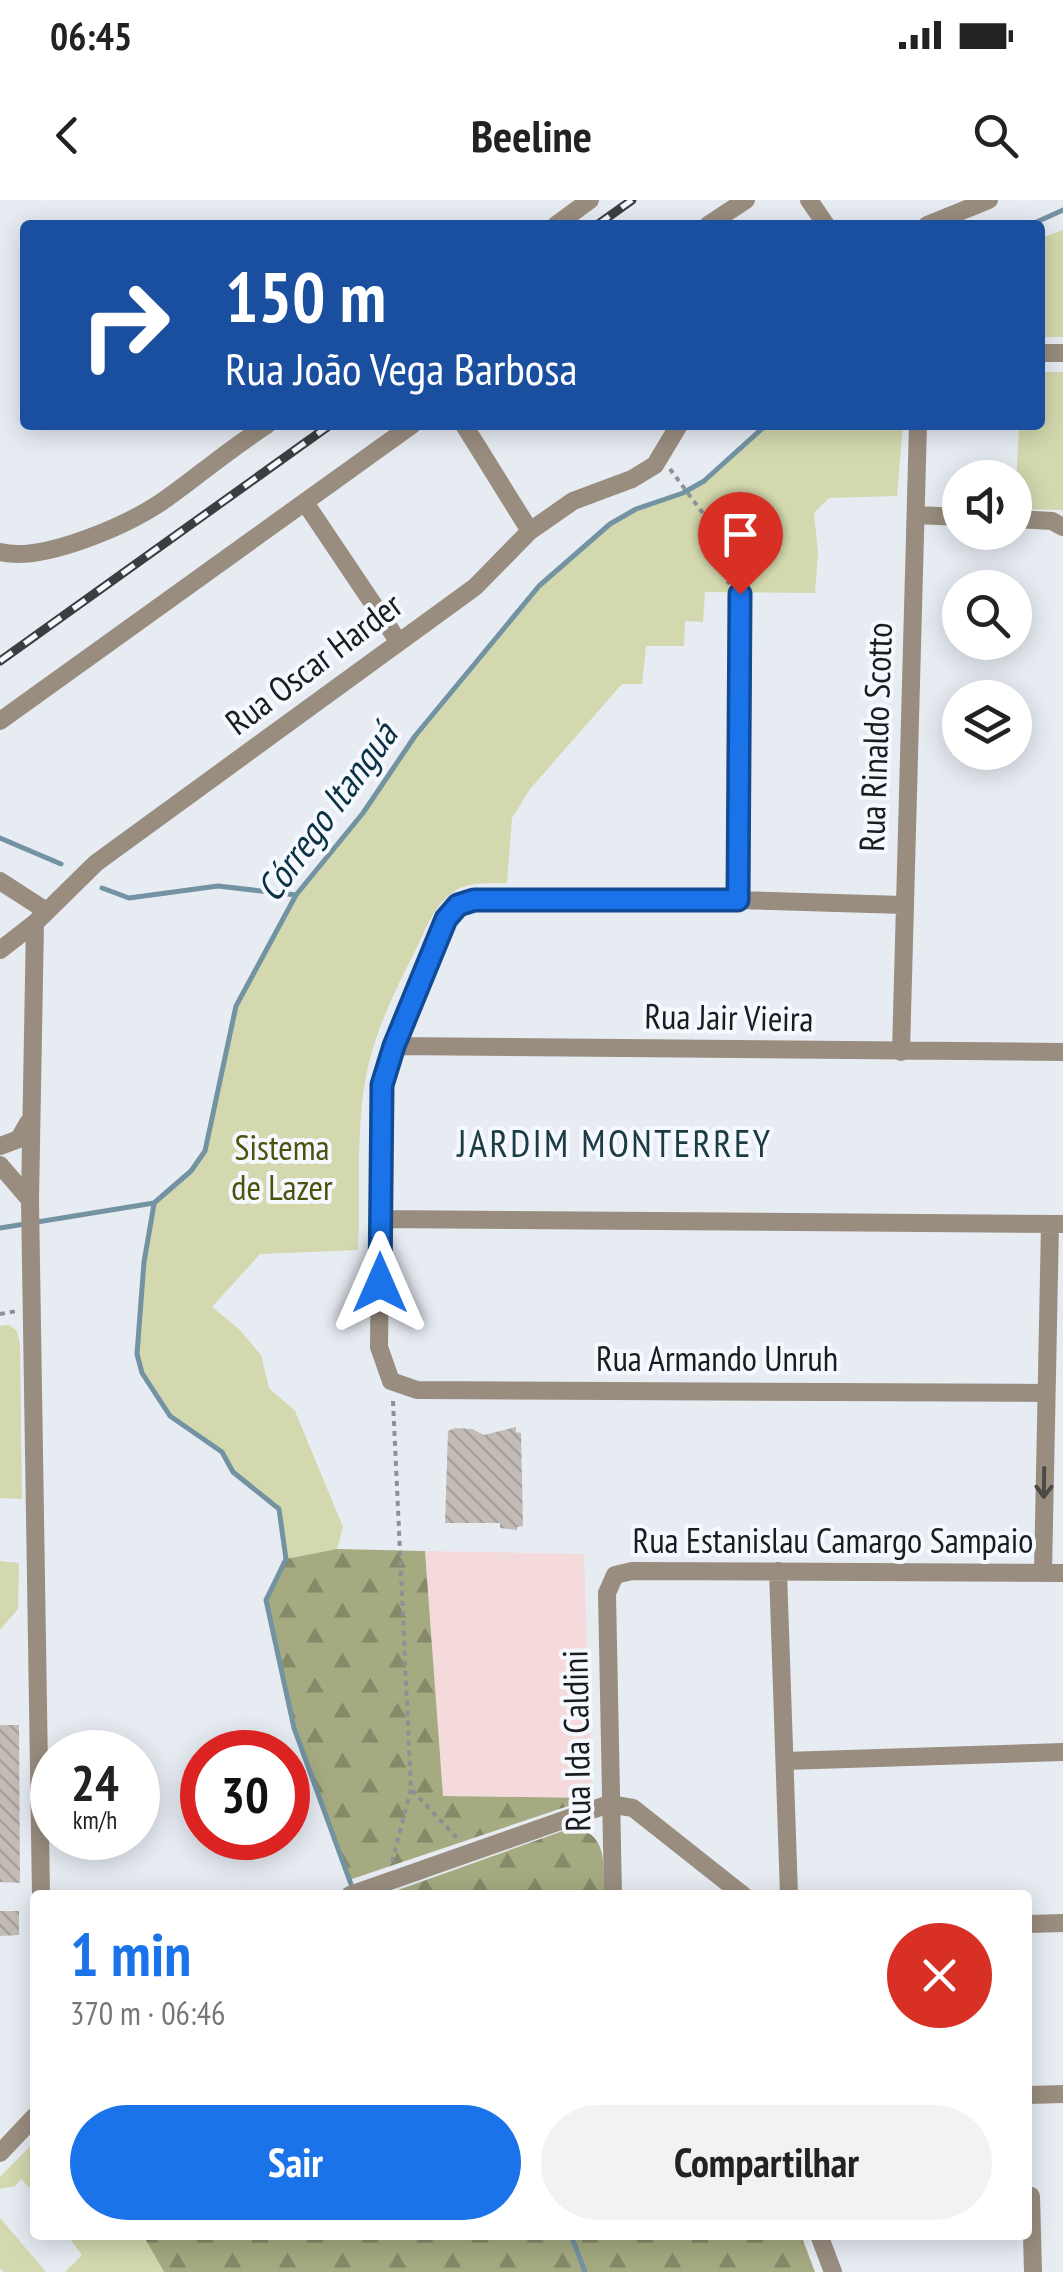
<!DOCTYPE html>
<html lang="pt">
<meta charset="utf-8">
<style>
:root{--surface:#fff;--page:#f2f2f2;--text:#222;--muted:#767676;--accent:#1a73e8}
body{margin:0;font-family:"PT Sans Narrow",sans-serif;background:var(--page);color:var(--text);height:100vh;display:flex;flex-direction:column;font-size:38px;white-space:nowrap}
*{box-sizing:border-box;margin:0}
p{font-size:32px;color:var(--muted)}
.icon{flex:none;width:55px;height:55px;fill:none;stroke:currentColor;stroke-width:2;stroke-linecap:round;stroke-linejoin:round}
.map{position:relative;flex:1;overflow:hidden}
.side{position:absolute;left:30px;top:1690px;width:1002px;height:350px;display:flex;flex-direction:column;background:var(--surface);border-radius:10px;box-shadow:0 5px 25px #0003}
.side>*{flex:none}
.banner{position:absolute;left:20px;top:20px;width:1025px;height:210px;border-radius:10px;box-shadow:0 5px 25px #0003;background:#1a4fa0;color:#fff;overflow:hidden}
.fabs{position:absolute;left:942px;top:260px;display:grid;gap:20px}
.fabs a{display:grid;place-items:center;width:90px;height:90px;border-radius:50%;background:var(--surface);box-shadow:0 5px 25px #0003;font-size:50px}
.speed{position:absolute;left:30px;top:1530px;display:flex;gap:20px;font-size:50px;font-weight:700;text-align:center}
.speed>*{display:grid;place-content:center;width:130px;height:130px;border-radius:50%;background:var(--surface);box-shadow:0 5px 25px #0003;line-height:1}
.speed small{font-size:25px;font-weight:400}
.speed .limit{border:15px solid #d22;background:#fff;color:#111}
.pin{position:absolute;display:grid;place-items:center;width:85px;height:85px;color:#fff;margin:-102px -42px;border-radius:50% 50% 50% 0;rotate:-45deg;box-shadow:0 0 10px #0007}
.pin .icon{rotate:45deg}
.me{position:absolute;width:110px;margin:-55px;rotate:0deg;stroke-linejoin:round;filter:drop-shadow(0 0 8px #0008)}
.turn{display:flex;align-items:center;gap:35px;height:210px;padding:0 40px;font-size:45px}
.turn .icon{width:130px;height:130px;stroke-width:2.5}
.turn b{display:block;font-size:70px;line-height:85px}
.round{display:grid;place-items:center;flex:none;width:105px;height:105px;border-radius:52px;background:var(--page)}
.head{display:flex;align-items:center;justify-content:space-between;height:170px;padding:0 40px}
h1{font-size:60px;font-weight:700;line-height:75px;color:var(--accent)}
.action{display:flex;gap:20px;margin-top:auto;padding:20px 40px}
.action a{flex:1;height:115px;border-radius:60px;background:var(--accent);color:#fff;font-size:40px;font-weight:700;line-height:115px;text-align:center}
.action a+a{background:var(--page);color:var(--text)}
.status{display:flex;justify-content:space-between;align-items:center;height:70px;padding:0 50px;background:var(--surface);direction:ltr}
.status svg{height:28px;fill:currentColor}
header{display:flex;justify-content:space-between;align-items:center;height:130px;padding:0 40px;background:var(--surface);font-size:45px;font-weight:700}
.map>svg:first-child{display:block}
</style>
<div class="status"><b>06:45</b><svg viewBox="0 0 49 12"><path d="M0 12V9h3v3zM5 12V6h3v6zM10 12V3h3v9zM15 12V0h3v12zM26 1h20v11H26zM47 4h2v5h-2z"/></svg></div>
<header><svg class="icon" aria-label="back" viewBox="0 0 24 24"><path d="M15 5l-7 7 7 7"/></svg>Beeline<svg class="icon" aria-label="search" viewBox="0 0 24 24"><circle cx="10" cy="10" r="6"/><path d="M15 15l6 6"/></svg></header>
<div class="map">
<svg width="1063" height="2072" viewBox="0 0 1063 2072">
<defs>
<pattern id="forest-firs" width="22" height="20" patternUnits="userSpaceOnUse" patternTransform="scale(2.5)"><rect width="22" height="20" fill="#a5aa81"/><path d="M5 1l3.5 6h-7zM16 11l3.5 6h-7z" fill="#868a69"/></pattern>
<pattern id="building-back-hatch" width="6" height="6" patternUnits="userSpaceOnUse" patternTransform="scale(2.5)"><rect width="6" height="6" fill="#c2bbb6"/><path d="M-1 5l2 2M0 0l6 6M5-1l2 2" fill="none" stroke="#a6a09c"/></pattern>
</defs>
<rect width="100%" height="100%" fill="#e7ecf3"/>
<path fill="#f5dadb" d="M425,1351l159,3 8,244 -149,-2z"/>
<path fill="#d3d8ae" d="M1063,30v107h-23v-99z
M1040,172h23v138l-48,-1 4,-84h21z
M766,225h137l-6,71 -68,2 -15,15 4,40 -3,40 -110,-1 -2,30 -18,-1 -1,25h-38l-4,38h-20l-92,105 -18,29 -5,65c-18,1 -37,-2 -52,8 -20,12 -28,36 -38,56 -18,36 -37,73 -47,112 -16,59 -9,131 -12,191l-98,4 -48,53 28,23 21,25 8,33 26,23 48,116 -6,22 -51,10 -7,-50 -46,-37 -11,-20 -52,-36 -28,-43 -4,-22 6,-89 10,-59 37,-32 13,-20 32,-145 60,-111 67,-82 52,-77 124,-150 71,-62 26,-15 47,-16 21,-12z
M9,1125l8,6 3,13 2,155 -22,-1v-172z
M0,1361l19,2 -1,46 -18,21z
M35,1941v53l-14,-15 -6,7 -15,3v-12z
M0,2018l46,54h-43l-3,-4z
M67,2035h76l21,37h-99l17,-17z"/>
<path fill="url(#forest-firs)" d="M337,1349l88,2 18,245 149,2 -243,82 -55,-152 -28,-128 20,-41z
M574,1627c35,8 29,38 30,68h-220z
M143,2035h658l14,37h-651z"/>
<g fill="none" stroke-linecap="round" stroke-linejoin="round">
<path stroke="#7393a3" stroke-width="5" d="M1030,25l33,-15
M0,638l61,26
M102,688l27,10 89,-12 78,9
M154,1004l-10,58 -7,92 5,19 28,43 52,36 11,20 46,37 7,50 -20,41 28,128 58,159
M0,1028l154,-25 37,-32 14,-20 31,-145 60,-111 67,-82 52,-77 124,-150 71,-62 26,-15 47,-16 21,-12 62,-56
M571,2035l14,37"/>
</g>
<path fill="url(#building-back-hatch)" d="M516,1227v5l5,1 2,93 -6,1v3l-17,-2v-5h-55l3,-92 7,-3 17,1 12,6z
M0,1525h19l1,158 -20,-1z
M0,1711h19v24l-19,1z"/>
<g fill="none" stroke-linecap="round" stroke-linejoin="round">
<path stroke="#8d9195" stroke-width="4" stroke-dasharray="5 5" stroke-linecap="butt" d="M670,269l52,70 3,40 5,5
M0,1114l17,-3
M393,1201l18,388 46,49
M392,1662l19,-73"/>
<path stroke="#998d7f" stroke-width="18" d="M809,0l17,25
M556,25l34,-25
M708,25l38,-25
M927,25l62,-25
M1040,153h23
M306,304l92,137
M917,315l43,2
M1015,319l37,2 11,6
M530,331l43,-30 59,-22 23,-14 24,-40
M0,352c41,11 125,-26 160,-49 36,-25 69,-54 107,-78
M0,521l412,-296
M0,681l45,29
M738,700l2,-306
M903,705l-165,-5h-264l-16,5 -12,14 -52,127 -12,39 -3,262 12,34 26,9 629,3
M35,723l-5,277 11,695
M0,750l35,-27 61,-60 379,-276 55,-56 -66,-106
M394,846l669,6
M901,852l17,-627
M0,946l19,-7 9,-16
M0,965l30,35
M380,1019l683,5
M778,1371l11,324
M1043,1373l7,-349
M785,1561l278,-9
M350,1695l259,-91 24,4 110,87
M613,1695l-6,-302 8,-18 17,-4 431,2
M1028,1724l35,-1
M1028,1895l35,-1
M0,1953l35,-37
M1031,1996l2,76
M819,2035l14,37"/>
<g stroke="#3b3d40" stroke-width="9">
<path id="rail" d="M597,25l35,-25
M0,461l330,-236"/>
</g>
<use href="#rail" stroke="#f5f9ff" stroke-width="5" stroke-dasharray="15" stroke-linecap="butt"/>
</g>
<defs><path id="oneway-shaft" d="M-6 0H5M1.5-3L5.5 0L1.5 3" fill="none" stroke-width="1.6" stroke-linecap="round" stroke-linejoin="round" transform="scale(2.5)"/></defs>
<use stroke="#4d4945" href="#oneway-shaft" transform="translate(1044 1283) rotate(91)"/>
<g fill="none" stroke-linecap="round" stroke-linejoin="round">
<g stroke="#114b97" stroke-width="25">
<path id="route" d="M380,1083l2,-198 12,-39 52,-127 12,-14 16,-5h264l2,-306"/>
</g>
<use href="#route" stroke="#1a73e8" stroke-width="18"/>
</g>
<g text-anchor="middle" stroke-width="8" stroke-linejoin="round" paint-order="stroke">
<g font-size="35" fill="#1a1c1e" stroke="#f5f9ff">
<text transform="translate(314 464) rotate(-37)" y="12">Rua Oscar Harder</text>
<text transform="translate(876 537) rotate(-88)" y="12">Rua Rinaldo Scotto</text>
<text transform="translate(729 818) rotate(1)" y="12">Rua Jair Vieira</text>
<text x="717" y="1171">Rua Armando Unruh</text>
<text x="833" y="1353">Rua Estanislau Camargo Sampaio</text>
<text transform="translate(577 1541) rotate(-91)" y="12">Rua Ida Caldini</text>
</g>
<g font-size="35" fill="#4e520d" stroke="#f5f9ff">
<text x="282" y="960">Sistema<tspan x="282" dy="40">de Lazer</tspan></text>
</g>
<g font-size="38" font-style="italic" fill="#0a3242" stroke="#f5f9ff">
<text transform="translate(327 612) rotate(-54)" y="13">Córrego Itanguá</text>
</g>
<g font-size="38" letter-spacing="2.5" fill="#1b3c43" stroke="#f5f9ff">
<text x="615" y="957">JARDIM MONTERREY</text>
</g>
</g>
</svg>
<div class="fabs">
<a><svg class="icon" aria-label="sound" viewBox="0 0 24 24"><path d="M4 9h4l5-4v14l-5-4H4zM17 9q2 3 0 6"/></svg></a>
<a><svg class="icon" aria-label="search" viewBox="0 0 24 24"><circle cx="10" cy="10" r="6"/><path d="M15 15l6 6"/></svg></a>
<a><svg class="icon" aria-label="layers" viewBox="0 0 24 24"><path d="M12 4l9 5-9 5-9-5zM3 14l9 5 9-5"/></svg></a>
</div>
<div class="speed"><div>24<small>km/h</small></div><div class="limit">30</div></div>
<div class="pin" style="left:740px;top:394px;background:#d93025"><svg class="icon" aria-label="arrive" viewBox="0 0 24 24"><path d="M6 21V4h12l-3 4 3 4H6"/></svg></div>
<svg class="me" style="left:380px;top:1083px" viewBox="-20 -20 40 40"><path d="M0-17L14 15 0 8-14 15z" fill="#1a73e8" stroke="#fff" stroke-width="4"/></svg>
<div class="banner">
<div class="turn"><svg class="icon" aria-label="right" viewBox="0 0 24 24"><path d="M7 20v-9h11M14 6l5 5-5 5"/></svg><div><b>150 m</b>Rua João Vega Barbosa</div></div>
</div>
<section class="side">
<div class="head"><div><h1>1 min</h1><p>370 m · 06:46</p></div><a class="round" style="background:#d93025;color:#fff"><svg class="icon" aria-label="close" viewBox="0 0 24 24"><path d="M6 6l12 12M18 6L6 18"/></svg></a></div>
<div class="action"><a>Sair</a><a>Compartilhar</a></div>
</section>
</div>
